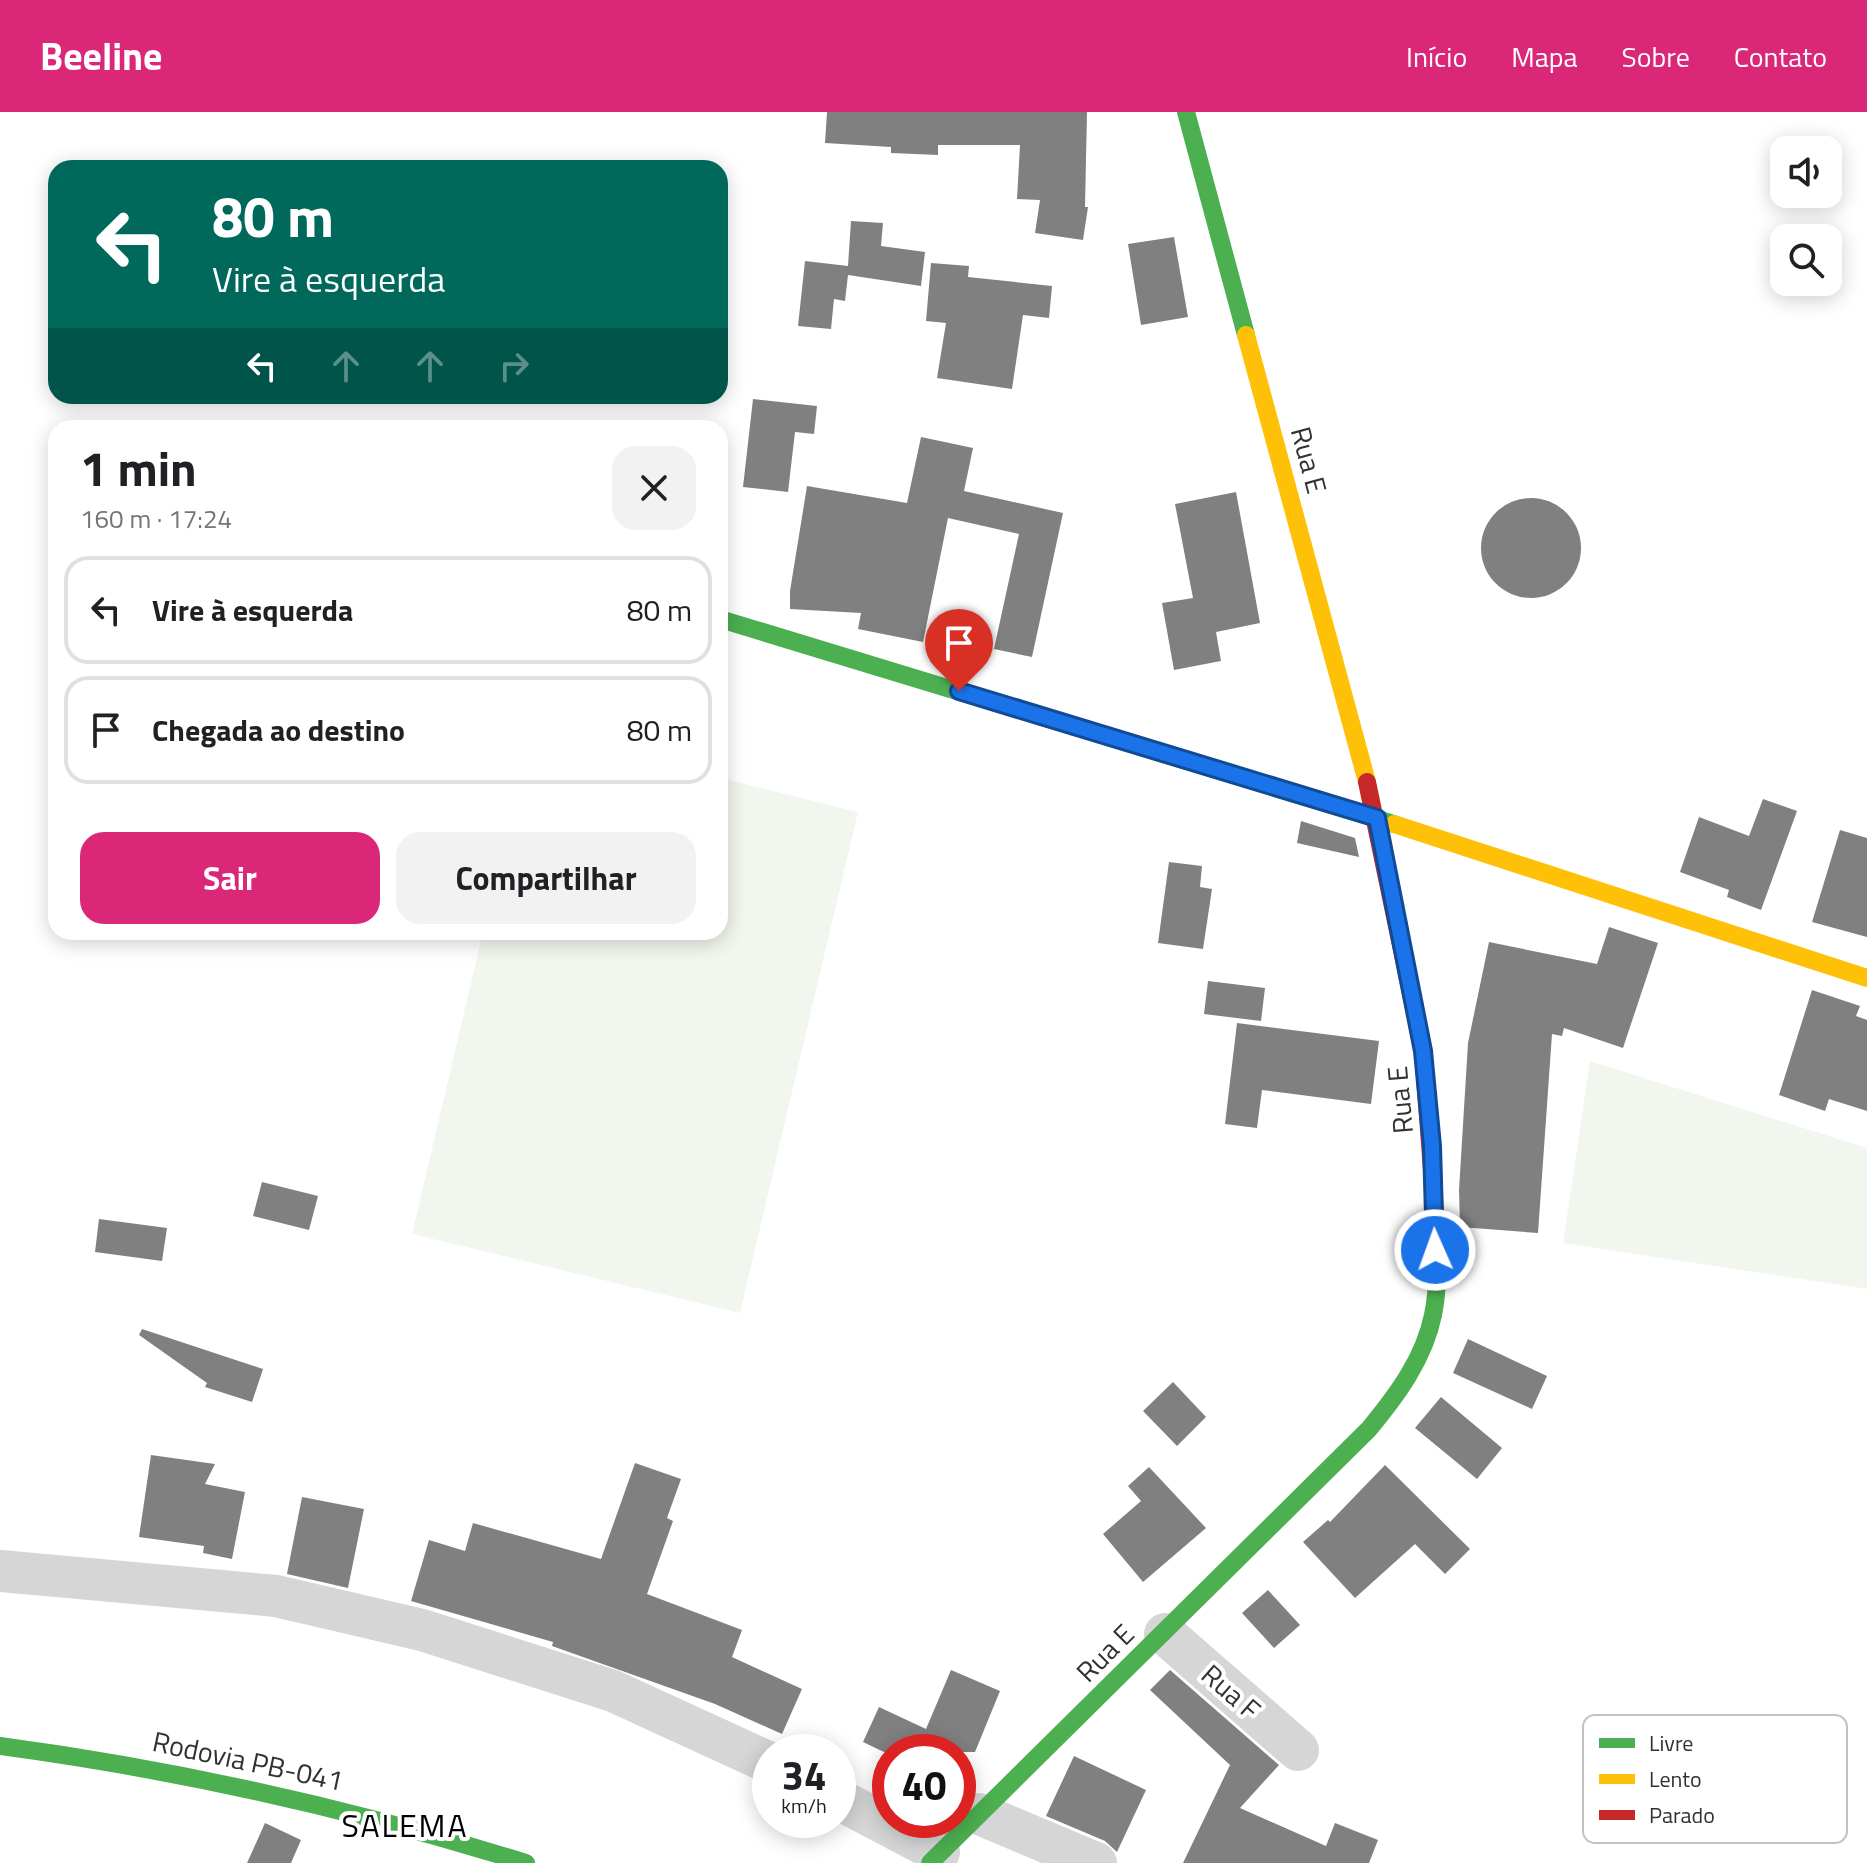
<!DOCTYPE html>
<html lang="pt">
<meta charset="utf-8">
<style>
:root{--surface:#fff;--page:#f2f2f2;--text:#202124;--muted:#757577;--line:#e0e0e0;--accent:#db2777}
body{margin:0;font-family:"Titillium Web",sans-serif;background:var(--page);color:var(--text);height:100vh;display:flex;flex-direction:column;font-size:30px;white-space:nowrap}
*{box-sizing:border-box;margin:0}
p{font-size:26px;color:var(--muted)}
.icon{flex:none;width:44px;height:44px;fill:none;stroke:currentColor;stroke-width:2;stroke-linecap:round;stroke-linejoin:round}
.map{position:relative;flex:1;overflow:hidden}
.details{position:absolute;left:48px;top:308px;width:680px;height:520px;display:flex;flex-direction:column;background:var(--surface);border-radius:24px;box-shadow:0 4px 20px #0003}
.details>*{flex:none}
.banner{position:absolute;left:48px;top:48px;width:680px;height:244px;border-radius:24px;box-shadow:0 4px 20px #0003;background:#00695c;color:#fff;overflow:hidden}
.controls{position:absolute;left:1770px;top:24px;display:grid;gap:16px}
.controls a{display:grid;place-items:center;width:72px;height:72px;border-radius:16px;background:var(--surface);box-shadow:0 4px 20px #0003;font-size:40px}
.speed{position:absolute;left:752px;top:1622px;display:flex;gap:16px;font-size:40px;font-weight:700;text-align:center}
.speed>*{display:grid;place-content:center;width:104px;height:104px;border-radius:50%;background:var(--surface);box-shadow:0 4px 20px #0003;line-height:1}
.speed small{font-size:20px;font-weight:400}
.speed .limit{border:12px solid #d22;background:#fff;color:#111}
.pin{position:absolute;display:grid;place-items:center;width:68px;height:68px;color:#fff;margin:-82px -34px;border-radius:50% 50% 50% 0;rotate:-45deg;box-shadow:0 0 8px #0007}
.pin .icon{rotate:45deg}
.me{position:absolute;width:88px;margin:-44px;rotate:358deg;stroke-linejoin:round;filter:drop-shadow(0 0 6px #0008)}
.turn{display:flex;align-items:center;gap:28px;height:168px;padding:0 32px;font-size:36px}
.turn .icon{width:104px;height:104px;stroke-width:2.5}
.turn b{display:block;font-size:56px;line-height:68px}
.lanes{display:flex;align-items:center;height:76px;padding:0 32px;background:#0003;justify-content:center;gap:40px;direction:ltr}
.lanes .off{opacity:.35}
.round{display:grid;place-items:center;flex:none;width:84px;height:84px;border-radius:24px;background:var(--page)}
.overview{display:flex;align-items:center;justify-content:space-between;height:136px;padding:0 32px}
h1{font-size:48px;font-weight:700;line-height:60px}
.action{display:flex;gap:16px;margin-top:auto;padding:16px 32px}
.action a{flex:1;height:92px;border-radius:24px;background:var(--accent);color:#fff;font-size:32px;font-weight:700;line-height:92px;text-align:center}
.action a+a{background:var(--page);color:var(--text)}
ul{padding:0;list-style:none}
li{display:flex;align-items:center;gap:24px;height:108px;margin:0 16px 12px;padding:0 16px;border:4px solid var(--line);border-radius:24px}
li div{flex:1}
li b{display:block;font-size:30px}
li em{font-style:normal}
header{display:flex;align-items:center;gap:48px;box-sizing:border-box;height:112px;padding:0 40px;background:var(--accent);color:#fff}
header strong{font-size:38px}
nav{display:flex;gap:44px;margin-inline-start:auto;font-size:28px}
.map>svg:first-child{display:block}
</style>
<header>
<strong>Beeline</strong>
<nav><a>Início</a><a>Mapa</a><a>Sobre</a><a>Contato</a></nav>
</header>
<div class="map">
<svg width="1867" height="1751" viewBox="0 0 1867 1751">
<rect width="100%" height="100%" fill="#fff"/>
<path fill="#f1f6ee" d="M720,666l138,34 -118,501 -328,-79 71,-302h237z
M1590,949l277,87v141l-304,-46z"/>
<path fill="#808080" d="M827,0h260l-2,95h3l-5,33 -48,-7 5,-33 -23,-1 3,-54h-82v10l-47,-2v-6l-66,-4z
M851,109l32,2 -2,23 44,6 -4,34 -73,-11 -3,26 -11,-2 -3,30 -33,-3 7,-65 43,5z
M1174,125l14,80 -47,8 -13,-81z
M931,151l38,3 -1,11 84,9 -3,32 -26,-3 -11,74 -75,-11 9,-55 -20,-2z
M753,287l64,7 -3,28 -19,-2 -7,60 -45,-5z
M921,325l52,11 -9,43 99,22 -31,144 -38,-8 25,-115 -71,-16 -25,124 -65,-13 3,-16 -71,-4v-18l17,-105 100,17z
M1236,380l24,131 -44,9 5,29 -47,9 -12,-67 31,-5 -18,-94z
M1481 436a50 50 0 1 1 100 0a50 50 0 1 1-100 0Z
M1763,687l34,12 -36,99 -34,-13 2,-7 -49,-18 19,-55 50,19z
M1301,709l54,17 4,19 -62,-14z
M1840,718l27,8v99l-55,-15z
M1169,750l33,4 -2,21 12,2 -9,60 -45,-6z
M1609,815l49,16 -35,105 -59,-20 -2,8 -10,-2 -14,199 -78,-6 -1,-37 9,-147 21,-101 108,22z
M1208,869l57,7 -4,33 -57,-7z
M1812,878l48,16 -4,10 11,4v91l-38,-12 -4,12 -46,-16z
M1237,911l142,18 -8,63 -109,-14 -5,38 -32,-4z
M262,1070l56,14 -9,34 -56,-14z
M99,1107l68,9 -5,33 -67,-9z
M142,1217l121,40 -11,33 -47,-15 2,-4 -68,-48z
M1468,1227l79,37 -15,33 -79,-36z
M1173,1270l33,35 -29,29 -34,-35z
M1441,1285l61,51 -25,31 -62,-51z
M151,1343l64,9 -10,20 40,8 -13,67 -29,-6 1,-7 -65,-9z
M635,1351l46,16 -14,39 6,3 -26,73 95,36 -10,27 70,32 -20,45 -67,-30 -163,-58 1,-4 -142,-41 18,-61 36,11 8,-28 128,36z
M1385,1353l85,84 -25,25 -30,-30 -60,54 -52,-56 25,-22 2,2z
M1149,1355l57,61 -63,54 -40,-48 38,-33 -13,-15z
M302,1385l62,12 -16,79 -61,-14z
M1268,1478l32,35 -26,23 -32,-35z
M951,1558l49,21 -25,61h-91l-21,-10 16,-35 47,22z
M1170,1558l109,95 -39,43 86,38 9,-23 43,17 -9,23h-186l47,-98 -80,-75z
M1074,1644l72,34 -29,62 -12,-11 -59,-25z
M265,1711l36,17 -10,23h-44z"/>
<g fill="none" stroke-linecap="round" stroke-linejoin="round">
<path stroke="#d6d6d6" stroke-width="42" d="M0,1459l276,25 146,34 191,61 157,72
M1165,1522l133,116
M838,1687l101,53
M979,1702l117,49"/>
<path stroke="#4caf50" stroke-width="18" d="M1186,0l60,223
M720,507l674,205
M0,1634c179,24 353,63 526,117
M930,1751l439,-434c28,-34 55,-70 64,-114 8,-38 2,-80 1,-119"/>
<path stroke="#ffc107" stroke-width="18" d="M1246,223l121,447
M1394,712l473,154"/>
<path stroke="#c62828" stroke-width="18" d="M1367,670l56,269 11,145"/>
</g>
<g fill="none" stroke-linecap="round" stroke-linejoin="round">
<g stroke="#114b97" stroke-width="20">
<path id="route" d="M959,579l418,127 46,233 9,95 3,104"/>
</g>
<use href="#route" stroke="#1a73e8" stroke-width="14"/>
</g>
<g text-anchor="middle" stroke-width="8" stroke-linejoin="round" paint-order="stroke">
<g font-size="28" fill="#323232" stroke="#fff">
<text transform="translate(1309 348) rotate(75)" y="10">Rua E</text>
<text transform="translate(1400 988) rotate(-95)" y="10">Rua E</text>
<text transform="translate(1105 1541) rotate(-45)" y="10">Rua E</text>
<text transform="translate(1231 1580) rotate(41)" y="10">Rua F</text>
<text transform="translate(248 1649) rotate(12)" y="10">Rodovia PB-041</text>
</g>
<g font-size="32" letter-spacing="2" fill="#000" stroke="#fff">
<text x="405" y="1725">SALEMA</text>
</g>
</g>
<rect x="1583" y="1603" width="264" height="128" rx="12" fill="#fff" stroke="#c2c2c2" stroke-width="2"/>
<rect x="1599" y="1626" width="36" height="10" fill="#4caf50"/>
<rect x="1599" y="1662" width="36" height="10" fill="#ffc107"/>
<rect x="1599" y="1698" width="36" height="10" fill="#c62828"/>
<g font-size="22" fill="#323232">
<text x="1649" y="1639">Livre</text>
<text x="1649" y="1675">Lento</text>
<text x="1649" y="1711">Parado</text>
</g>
</svg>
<div class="controls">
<a><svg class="icon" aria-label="sound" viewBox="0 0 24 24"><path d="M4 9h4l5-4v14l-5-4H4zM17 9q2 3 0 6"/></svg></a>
<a><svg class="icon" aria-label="search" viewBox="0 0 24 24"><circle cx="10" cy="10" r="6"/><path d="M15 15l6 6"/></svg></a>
</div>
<div class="speed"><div>34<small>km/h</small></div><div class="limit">40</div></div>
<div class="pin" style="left:959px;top:579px;background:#d93025"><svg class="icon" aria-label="arrive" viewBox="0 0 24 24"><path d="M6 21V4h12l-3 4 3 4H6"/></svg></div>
<svg class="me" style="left:1435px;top:1138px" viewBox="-20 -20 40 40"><circle r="17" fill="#1a73e8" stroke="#fff" stroke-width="3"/><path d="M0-11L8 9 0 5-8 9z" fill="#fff"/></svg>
<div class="banner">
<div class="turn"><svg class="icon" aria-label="left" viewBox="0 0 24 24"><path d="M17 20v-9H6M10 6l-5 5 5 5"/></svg><div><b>80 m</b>Vire à esquerda</div></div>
<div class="lanes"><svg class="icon" aria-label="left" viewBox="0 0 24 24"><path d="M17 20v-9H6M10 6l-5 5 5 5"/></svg><svg class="icon off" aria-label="ahead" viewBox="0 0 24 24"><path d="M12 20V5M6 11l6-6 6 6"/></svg><svg class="icon off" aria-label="ahead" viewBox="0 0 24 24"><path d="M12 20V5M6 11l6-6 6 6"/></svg><svg class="icon off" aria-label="right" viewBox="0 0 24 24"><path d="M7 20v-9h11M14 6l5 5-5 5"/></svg></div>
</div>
<section class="details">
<div class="overview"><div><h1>1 min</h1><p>160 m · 17:24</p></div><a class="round"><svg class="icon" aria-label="close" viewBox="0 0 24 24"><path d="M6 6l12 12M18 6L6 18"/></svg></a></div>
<ul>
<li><svg class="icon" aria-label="left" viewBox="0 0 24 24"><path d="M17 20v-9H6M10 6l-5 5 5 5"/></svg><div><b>Vire à esquerda</b></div><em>80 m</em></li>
<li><svg class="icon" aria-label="arrive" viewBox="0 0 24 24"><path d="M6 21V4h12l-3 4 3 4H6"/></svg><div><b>Chegada ao destino</b></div><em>80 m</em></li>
</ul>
<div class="action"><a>Sair</a><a>Compartilhar</a></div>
</section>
</div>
